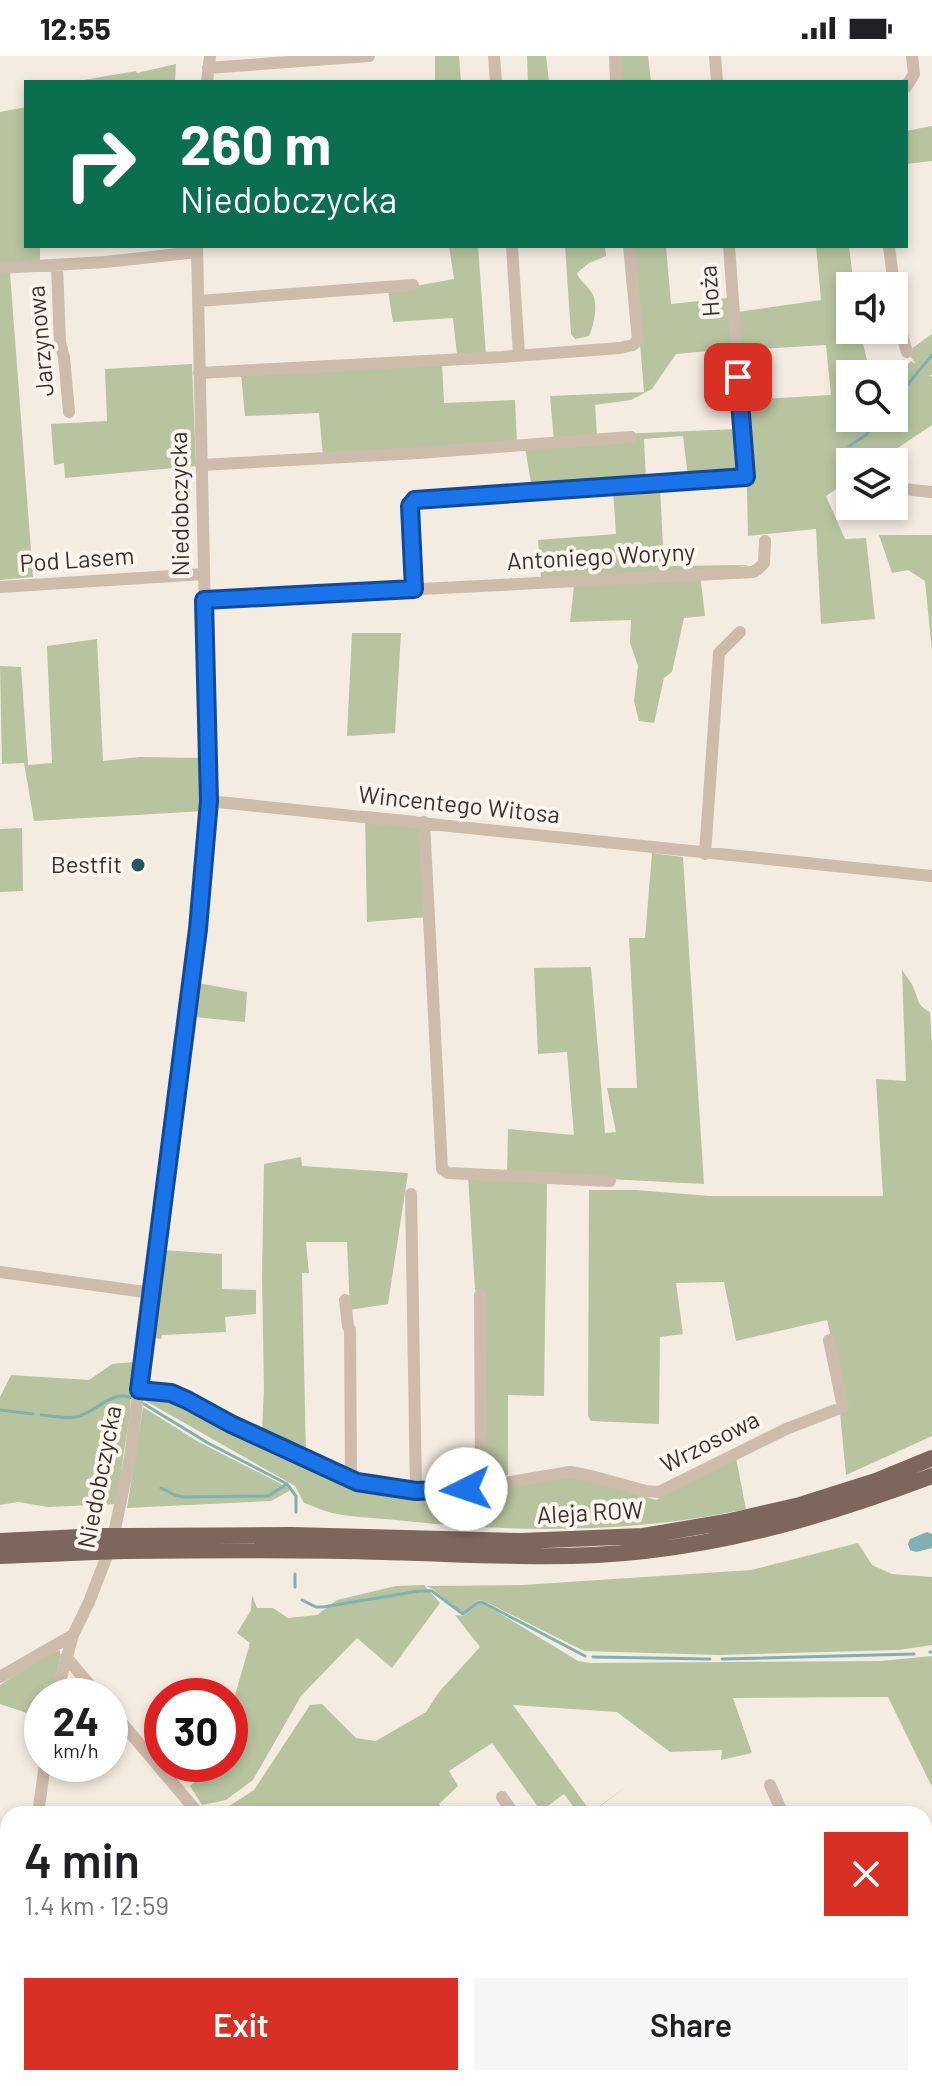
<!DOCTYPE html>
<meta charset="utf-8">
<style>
:root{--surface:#fff;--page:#f6f6f6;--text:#202124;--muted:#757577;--accent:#d93025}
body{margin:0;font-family:Barlow,sans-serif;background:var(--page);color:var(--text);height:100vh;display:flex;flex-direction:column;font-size:30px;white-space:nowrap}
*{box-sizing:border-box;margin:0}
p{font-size:26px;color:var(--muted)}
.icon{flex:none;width:44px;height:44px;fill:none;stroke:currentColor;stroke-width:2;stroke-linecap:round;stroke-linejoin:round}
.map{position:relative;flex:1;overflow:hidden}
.drawer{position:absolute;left:0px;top:1750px;width:932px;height:280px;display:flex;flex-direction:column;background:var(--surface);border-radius:24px 24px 0 0;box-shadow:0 4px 12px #0003}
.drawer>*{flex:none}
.hud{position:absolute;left:24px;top:24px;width:884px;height:168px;border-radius:0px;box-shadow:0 4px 12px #0003;background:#0b6e4f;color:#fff;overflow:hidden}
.buttons{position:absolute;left:836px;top:216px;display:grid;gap:16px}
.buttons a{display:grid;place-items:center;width:72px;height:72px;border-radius:0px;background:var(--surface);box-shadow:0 4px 12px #0003;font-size:40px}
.speed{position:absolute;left:24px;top:1622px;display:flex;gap:16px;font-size:40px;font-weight:700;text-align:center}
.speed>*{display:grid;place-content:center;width:104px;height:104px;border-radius:50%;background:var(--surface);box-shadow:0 4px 12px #0003;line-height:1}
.speed small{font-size:20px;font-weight:400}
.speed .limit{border:12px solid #d22;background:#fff;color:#111}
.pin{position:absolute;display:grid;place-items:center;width:68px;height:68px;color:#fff;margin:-34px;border-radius:16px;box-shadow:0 4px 12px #0006}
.me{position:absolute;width:88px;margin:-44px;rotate:266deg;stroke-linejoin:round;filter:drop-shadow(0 0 6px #0008)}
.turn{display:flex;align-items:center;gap:28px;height:168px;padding:0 24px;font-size:36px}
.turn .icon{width:104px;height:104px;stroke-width:2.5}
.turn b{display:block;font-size:56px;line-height:68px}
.round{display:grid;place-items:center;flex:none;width:84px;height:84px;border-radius:0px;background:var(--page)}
.head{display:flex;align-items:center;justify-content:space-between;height:136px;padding:0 24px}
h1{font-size:48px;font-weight:600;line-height:60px}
.cta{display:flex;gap:16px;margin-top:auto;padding:16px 24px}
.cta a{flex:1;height:92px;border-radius:0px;background:var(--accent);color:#fff;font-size:32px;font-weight:600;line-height:92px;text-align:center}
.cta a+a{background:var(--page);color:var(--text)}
.status{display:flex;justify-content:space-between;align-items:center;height:56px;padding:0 40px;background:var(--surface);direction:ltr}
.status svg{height:22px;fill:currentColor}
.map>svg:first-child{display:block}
</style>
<div class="status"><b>12:55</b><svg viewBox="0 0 49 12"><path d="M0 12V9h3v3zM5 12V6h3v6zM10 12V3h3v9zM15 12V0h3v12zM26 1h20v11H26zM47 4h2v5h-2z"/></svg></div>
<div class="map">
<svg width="932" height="2030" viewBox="0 0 932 2030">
<rect width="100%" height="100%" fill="#f4ebe1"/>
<path fill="#b8c4a0" d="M435,0h24l2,26h-26z
M527,0h19l3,26h-21z
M616,0h32l3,26h-33z
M176,8l-1,18h-103l64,-11 1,2z
M26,51v139h14v14l-30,13 23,304 -33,3v-468z
M932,70v35l-26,3v-33z
M449,190h29l8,109h-29l-4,-37 -60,4 -5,-31 66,-12z
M565,190h40l1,10 -17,7 -12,10c3,9 13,14 16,22 5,12 1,29 -4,41l-14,3 -4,-5z
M632,190h34l5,58 56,-6 5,51 -56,5 -24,35 -21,11 -36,5 2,30 139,-6 6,44 -54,4 -5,-41 -39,3 2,42 -114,7 -7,-40 -202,8 -4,-43 -74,3 -4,-42 201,-12 2,41 71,-3 2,43 37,-2 -4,-45 94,-4z
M816,190h33l5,40h-4v44h10l10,44h-20v44h44v-40l17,-17 5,3 -9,-12 25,-18v41h-3l3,2v48l-55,37h-27v18l-24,16 19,43 21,-1 9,81 -54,5 -5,-95 -68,7 -3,-136 86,-5 -5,-50 -86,5 -3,-38 84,-12z
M192,308l4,102 -131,12 -1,-15 -10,2 -3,-41 56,-3 -2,-52z
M660,431l4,79 86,-1 -50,8 5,43 -21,2 -12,54 -8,6 -10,45 -15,-2 -5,-20 4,-35 -8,-23 1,-23 -61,2 4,-36 -33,-8 -3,-38 78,-6 -3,-44z
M879,479h53v116l-7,-70 -17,-11 -16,3z
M352,577h49l-6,100 -48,3z
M97,583l6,122 37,-4 65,1 -1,53 -170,10 -10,-58 -24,1 2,-1 -2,-97 21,1 7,98 24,-2 -5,-117z
M365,755l51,5 4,8 7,93 -60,5z
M22,772l1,63 -23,1v-63z
M652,797l31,4 21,327 -95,-5 -62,4 -3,213 -36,-1v80l-22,4 -3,-189h-8l-7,-115h39l1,-46 66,6 -7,-83 -29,2 -4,-86 57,-1 14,166 11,-1 -9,-44h30l-8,-150h16z
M902,914c4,6 10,13 12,19 5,12 3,16 16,23l2,33v391l-86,39 -6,-62 7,-8 -20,-85 -91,21 -12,-59 -48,1 7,51 -23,3 -1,87 -68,-3 -3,-5 1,-226h47l73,6h174l-7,-117 30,2z
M198,927l49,9 -2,30 -51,-5z
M301,1101l1,9 106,7 -20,131 -38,6 -3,-68h-41l3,31h-7l4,182 -44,-25 2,-41 -2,-113 2,-112z
M162,1194l60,4v35l34,1v24l-31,3 1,15 -64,3 -1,4 -11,-2z
M133,1306l-3,51 -14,91 -68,3 -30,-5 -18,3v-108l11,-22 78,5 23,-16z
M146,1337l29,4 184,89 59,9 153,-20 85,25 80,-42 10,51c-108,24 -230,24 -341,12 -23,-3 -49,-3 -73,-8 -9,-2 -19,-7 -28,-10l-9,-17 -151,-86z
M143,1351l54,34 92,47v3l-18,10 -144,7z
M858,1487l14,22 20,9 40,3v68l-33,5 -181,5 -134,-4 -102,-51 -6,1 -12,12 -3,-1 -28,-23 -7,-3 97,-1 228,-15z
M424,1529l16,18 -48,65 -35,-30 -56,58 -48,84 -27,20 -24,5 -12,-19 25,-22h15v-13l5,-5 -5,-6v-27l20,-70 -13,-10 14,-23 1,-15 5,13h16l15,10 29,-3 20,-15 59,-14z
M483,1547l95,58 13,2 290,-2 51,-5v131l-44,-90 -155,1 19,55 -31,7 1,-10 -52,2 -53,-40 -104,-7 78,107 35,-25 -36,27h-11l-15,-20 -23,17 -49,-68 -43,28 9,15 -19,18 6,10h-90l-4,-4 -6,4h-140l21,-6 28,-18 56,-85 12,-1 34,34 20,3 50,-29 13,-20 41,-45 -25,-32 9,1 13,-12z
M60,1594v9l-9,37h-9v22l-42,-14v-19l39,-26z
M274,2022h175l6,8h-94l-3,-4 -8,4h-71z"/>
<path fill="#7fb0b2" d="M927,1476l5,2v14l-16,4 -6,-2 -2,-6 2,-5z"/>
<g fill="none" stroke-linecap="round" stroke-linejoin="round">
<path stroke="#7fb0b2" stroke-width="3" d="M894,345l38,-46
M849,390l17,-11 14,-17
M144,1348l64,39 79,41 9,12v16
M0,1354l33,4
M41,1359c13,1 27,5 39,1 20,-7 31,-26 53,-18
M161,1432l14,7 8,2 83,-1 4,-1 17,-11
M295,1518v13
M302,1544l14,7h7l96,-16h13l31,23 14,-11 5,-1 103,54
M930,1596h2
M593,1601l117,2
M722,1603l192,-5"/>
<path stroke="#cdbbac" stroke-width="12" d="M494,0l2,26
M615,0l1,26
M715,0l2,26
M208,12l161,-12
M207,26l3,-26
M906,31l8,-13 -2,-18
M512,190l7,109
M889,190l5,40
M57,210l3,77 4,14 5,55
M0,212l105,-6 92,-10
M894,232l2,26 11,38
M198,245l215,-16
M199,317l303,-16 118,-9 13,-3 5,-5 -9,-94
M201,409l217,-12 213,-16
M894,432l38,4
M0,531l204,-13
M414,533l-4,-83 5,-6 331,-23 -17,-231
M204,544l549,-28 5,-3 6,-6 1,-22
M209,745l723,75
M424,766l18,347 6,4 162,8
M705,798l14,-201 21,-21
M411,1138l5,297
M0,1216l152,21
M480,1239l1,192
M345,1244l3,26 2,4 1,150
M139,1334l39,6 53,28 91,43 35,15 16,4 43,5h24l41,-4 89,-15 21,4 55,15 13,1 127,-63 57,-22 -14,-67
M66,1601l33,39
M0,1621l73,-42
M56,1640l17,-61 16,-33 23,-59 18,-86 68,-528 11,-128 -12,-555
M110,1653l88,104 -2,1
M770,1729l13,29
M502,1741l12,17
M38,1758l7,-50
M924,1794l8,6
M924,1921l8,3
M81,2022l4,8
M708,2022l4,8
M776,2022l3,8
M223,2030l10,-5
M523,2030l9,-8
M855,2030l10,-4 24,4"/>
<path stroke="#7d675c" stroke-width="16" d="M129,1480l162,-1 230,6 122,-5 83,-14 74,-17 76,-24 56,-23
M0,1485l100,-5
M124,1495c87,-1 174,-2 261,1 87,2 173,9 260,-1 100,-11 194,-40 287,-75
M0,1500l95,-4"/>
<path stroke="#7d675c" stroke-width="16" d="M100,1480h29
M95,1496l29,-1"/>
</g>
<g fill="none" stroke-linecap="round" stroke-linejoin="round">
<g stroke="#114b97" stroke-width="20">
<path id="route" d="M466,1433l-50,2 -59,-9 -126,-58 -44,-24 -16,-7 -32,-3 59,-461 11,-128 -5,-201 210,-11 -4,-83 5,-6 331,-23 -8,-100"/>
</g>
<use href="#route" stroke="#1a73e8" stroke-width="14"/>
</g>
<circle fill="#1f5a5e" stroke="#fbf5ee" stroke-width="3" cx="138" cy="809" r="8"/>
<g text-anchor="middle" stroke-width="8" stroke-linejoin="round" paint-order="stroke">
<g font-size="24" fill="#3b302b" stroke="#fbf5ee">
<text transform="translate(710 235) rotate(-94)" y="8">Hoża</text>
<text transform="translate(41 285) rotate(-95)" y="8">Jarzynowa</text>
<text transform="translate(180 448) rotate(-91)" y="8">Niedobczycka</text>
<text transform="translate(601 501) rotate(-3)" y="8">Antoniego Woryny</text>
<text transform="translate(77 504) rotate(-4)" y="8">Pod Lasem</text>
<text transform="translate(459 749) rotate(6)" y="8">Wincentego Witosa</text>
<text transform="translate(710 1386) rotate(-27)" y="8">Wrzosowa</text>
<text transform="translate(100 1421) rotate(-79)" y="8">Niedobczycka</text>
<text transform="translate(590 1457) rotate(-3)" y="8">Aleja ROW</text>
</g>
<g font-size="24" fill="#3b302b" stroke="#fbf5ee" text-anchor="end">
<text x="122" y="817">Bestfit</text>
</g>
</g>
</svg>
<div class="buttons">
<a><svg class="icon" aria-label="sound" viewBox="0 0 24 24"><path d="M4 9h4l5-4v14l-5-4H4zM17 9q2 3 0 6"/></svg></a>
<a><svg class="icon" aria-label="search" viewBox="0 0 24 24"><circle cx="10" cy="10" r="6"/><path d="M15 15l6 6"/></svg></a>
<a><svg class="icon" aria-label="layers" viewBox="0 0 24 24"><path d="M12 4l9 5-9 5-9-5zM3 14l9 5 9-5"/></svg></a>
</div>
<div class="speed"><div>24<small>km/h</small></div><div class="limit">30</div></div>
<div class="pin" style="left:738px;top:321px;background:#d93025"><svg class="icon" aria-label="arrive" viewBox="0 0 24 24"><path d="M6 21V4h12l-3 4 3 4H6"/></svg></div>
<svg class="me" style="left:466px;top:1433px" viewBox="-20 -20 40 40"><circle r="19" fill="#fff"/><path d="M0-13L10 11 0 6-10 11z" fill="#1a73e8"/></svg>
<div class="hud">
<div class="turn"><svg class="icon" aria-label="right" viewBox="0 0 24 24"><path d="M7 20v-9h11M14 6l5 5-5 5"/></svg><div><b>260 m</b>Niedobczycka</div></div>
</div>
<section class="drawer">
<div class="head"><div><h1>4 min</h1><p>1.4 km · 12:59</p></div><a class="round" style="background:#d93025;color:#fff"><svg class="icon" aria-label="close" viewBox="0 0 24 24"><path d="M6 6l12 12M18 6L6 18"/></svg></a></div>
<div class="cta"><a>Exit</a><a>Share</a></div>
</section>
</div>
